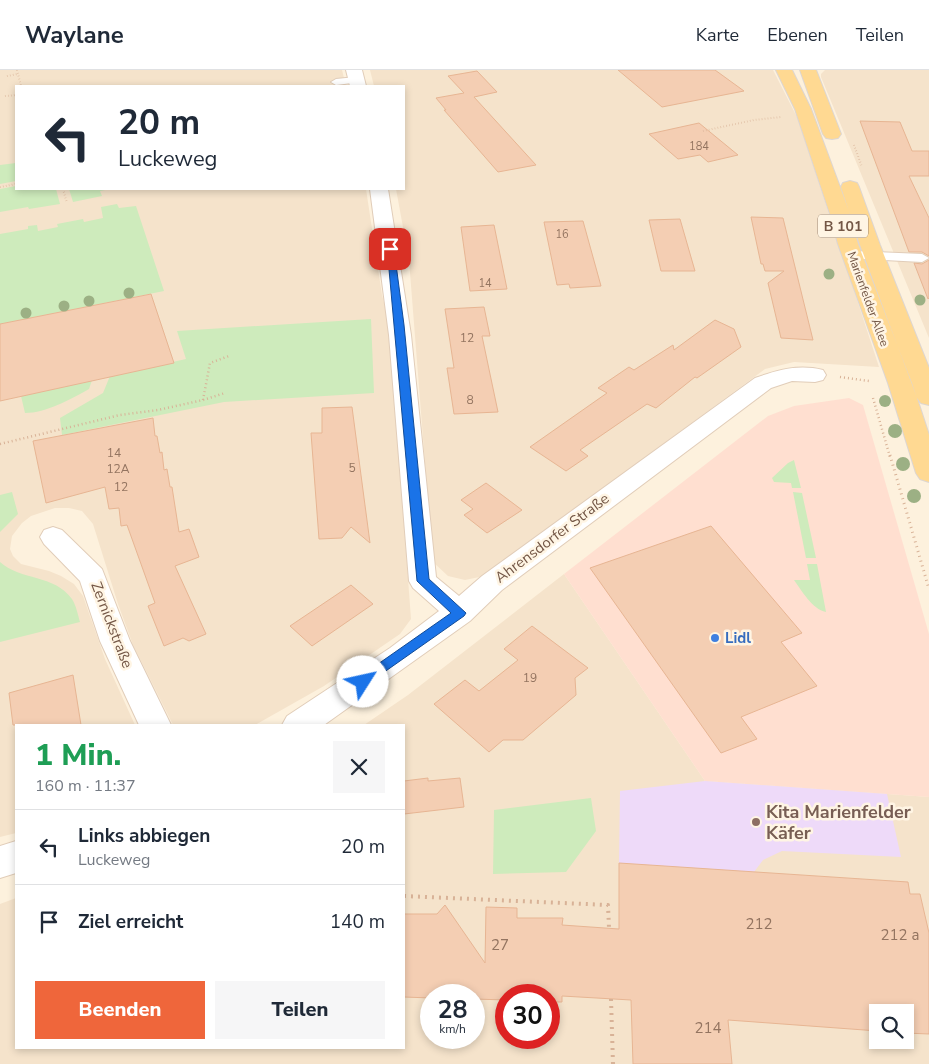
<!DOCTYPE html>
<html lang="de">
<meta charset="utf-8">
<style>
:root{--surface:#fff;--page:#f6f6f7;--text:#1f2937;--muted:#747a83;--line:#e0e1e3;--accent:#ef663b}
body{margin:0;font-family:"Nunito Sans",sans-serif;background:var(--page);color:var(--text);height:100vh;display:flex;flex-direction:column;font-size:19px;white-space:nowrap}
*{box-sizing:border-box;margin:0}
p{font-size:16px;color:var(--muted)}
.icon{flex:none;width:28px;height:28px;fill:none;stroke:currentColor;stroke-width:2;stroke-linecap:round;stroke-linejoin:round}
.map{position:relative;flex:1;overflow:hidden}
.details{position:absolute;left:15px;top:654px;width:390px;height:325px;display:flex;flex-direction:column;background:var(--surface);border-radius:0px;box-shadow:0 2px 8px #0003}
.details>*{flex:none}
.guide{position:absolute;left:15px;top:15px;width:390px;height:105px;border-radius:0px;box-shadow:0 2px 8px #0003;background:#fff;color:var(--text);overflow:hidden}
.tools{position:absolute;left:869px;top:934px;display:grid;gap:10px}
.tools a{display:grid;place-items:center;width:45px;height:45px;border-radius:0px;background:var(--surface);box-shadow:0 2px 8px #0003;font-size:25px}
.speed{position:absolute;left:420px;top:914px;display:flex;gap:10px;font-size:25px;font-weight:700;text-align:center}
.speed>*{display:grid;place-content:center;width:65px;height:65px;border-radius:50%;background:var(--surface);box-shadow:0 2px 8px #0003;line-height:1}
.speed small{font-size:12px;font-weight:400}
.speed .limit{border:8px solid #d22;background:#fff;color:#111}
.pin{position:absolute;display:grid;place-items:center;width:42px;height:42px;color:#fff;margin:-21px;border-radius:10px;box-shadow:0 2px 8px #0006}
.me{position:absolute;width:55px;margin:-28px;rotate:55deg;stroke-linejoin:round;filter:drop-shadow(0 0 4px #0008)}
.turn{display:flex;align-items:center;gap:18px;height:105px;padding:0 20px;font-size:22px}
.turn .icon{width:65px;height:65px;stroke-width:2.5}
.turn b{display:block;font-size:35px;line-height:42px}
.round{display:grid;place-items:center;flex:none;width:52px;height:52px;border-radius:0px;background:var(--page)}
.headline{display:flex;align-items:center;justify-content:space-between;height:85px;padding:0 20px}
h1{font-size:30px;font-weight:800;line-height:38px;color:#1e9e55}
.primary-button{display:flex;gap:10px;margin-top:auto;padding:10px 20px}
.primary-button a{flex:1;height:58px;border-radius:0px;background:var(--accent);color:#fff;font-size:20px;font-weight:800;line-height:58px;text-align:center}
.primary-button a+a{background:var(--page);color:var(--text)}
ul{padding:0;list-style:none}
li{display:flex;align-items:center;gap:15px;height:75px;padding:0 20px;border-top:1px solid var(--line)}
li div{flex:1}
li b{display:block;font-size:19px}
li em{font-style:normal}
header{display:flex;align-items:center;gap:30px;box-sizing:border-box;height:70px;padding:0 25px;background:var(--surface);border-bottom:1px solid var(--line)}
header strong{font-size:24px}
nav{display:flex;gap:28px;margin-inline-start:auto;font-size:18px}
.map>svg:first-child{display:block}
</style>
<header>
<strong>Waylane</strong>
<nav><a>Karte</a><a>Ebenen</a><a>Teilen</a></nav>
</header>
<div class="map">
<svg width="929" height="994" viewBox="0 0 929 994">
<rect width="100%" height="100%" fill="#fdf1dd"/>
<path fill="#f5e3cb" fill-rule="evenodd" d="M0,0h342l4,16h-330v103h350l16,106 7,27 22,297 -11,15 -76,52 -69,39h-82l-40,-80 -15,-41 -25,-80 -11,-13 -13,-3h-14l-24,8 -9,7 -10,13 -2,13 3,7 8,8 28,7 12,5 13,8 9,12 22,63 30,66h-119v108l-16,4z
M370,0h403l25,49 81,248 -85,-5 -29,7 -281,207 -19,4 -17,-4 -15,-14 -1,-10 -23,-292 -13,-71h8v-103h-30z
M825,0h104v268l-108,-261v-3z
M564,504l141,207 224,16v267h-929v-160l16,-6v150h388v-323h-40l44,-30zM431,925h43v43h-43zM506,925h43v43h-43zM878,942h27v28h-27z"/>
<path fill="#ffdfd0" d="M849,328l14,7 66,229v163l-224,-16 -141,-207 204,-158 26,-10z"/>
<path fill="#eedaf9" d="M705,711l182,13 14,63 -119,-6 -19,9 -9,12 -75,-5 -3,4 -12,-1 -3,-4 -42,-3 1,-72z"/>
<path fill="#ceebbc" d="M16,93v18l-16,3v-19z
M16,116v3h40l4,15 -31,5 -1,-2 -28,5v-23z
M69,119h41l-10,2 2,5 -29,6z
M117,134l2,4 17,-2 28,85 -164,33v-90l28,-5v-3l9,-1 1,6 20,-4 -1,-3 26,-5 1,3 19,-4 -2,-11z
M371,249l3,74 -150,9 -162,33 -2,-17 43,-25 7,-17 76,-17 -9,-28z
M92,310l-3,9c-18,10 -43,24 -64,24l-4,-17z
M794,390l7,28h-9l-1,-5 -17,-1 -2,-4 16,-15z
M12,422l6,22 -18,18v-37z
M793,422l9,1 14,65h-10z
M0,492c21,19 54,12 72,37 4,6 6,16 8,23l-80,20z
M807,494h10l9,48c-14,-3 -24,-21 -32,-32h16z
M591,728l5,33 -30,41 -73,2 1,-64z"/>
<path fill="#f4ceb3" stroke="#e7b593" d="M618,0h97l29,21 -82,16z
M477,1l20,21 -23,5 62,68 -38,7 -54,-62h2l-10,-12 28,-5 -16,-17z
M860,51l40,1 12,29h17v25h-20l20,42v38l-7,-4h-13z
M699,53l39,32 -30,7 -8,-7 -22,4 -29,-25z
M751,147l32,1 30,122 -32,-2 -13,-55 16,-12h-19l-2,-7h-2z
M680,149l15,52h-34l-12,-51z
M583,151l18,65 -31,2 -1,-4 -12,1 -13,-63z
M494,155l13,64 -37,2 -9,-64z
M929,190v38l-1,1 -14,-36 8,1z
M151,224l23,69 -174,38v-77z
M484,237l6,29h-8l16,76 -44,2 -7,-46h7l-9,-59z
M715,250l19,9 7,18 -44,31 -2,-1 -39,31 -9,-4 -67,46 8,6 -22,15 -36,-24 77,-54 -9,-5 31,-21 5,3 39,-25 1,5z
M352,337l18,136 -19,-16 -9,11 -23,1 -8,-106h11v-25z
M153,348l2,18h2l3,17 2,-1 2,18 3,-1 3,18h2l7,45 10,-3 10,28 -24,9 31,68 -17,7 -6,-3 -19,8 -16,-40 7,-3 -28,-78 -6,1 -2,-18 -10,1 -4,-22 -59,16 -13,-62z
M486,413l36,27 -35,23 -23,-18 9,-6 -12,-9z
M711,456l91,107 -21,9 36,44 -76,31 16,22 -36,14 -131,-185z
M351,515l22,19 -61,42 -22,-20z
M532,556l56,42 -13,10 1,17 -53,45h-20l-14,12 -55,-48 31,-24 14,11 39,-31 -14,-11z
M73,605l8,50h-68l-4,-32z
M428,708v3l32,-3 4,29 -60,7v-33z
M619,793l289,19 2,12h10l9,39v101l-24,-1v-21h-27v19l-150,-11 4,44h-99l-2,-64 -69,-4v6h-13v-7h-43v5l-32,-1v-4h-43v3l-27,-1v-83h33l8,-9 40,58 1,-56 31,1v10h46l-1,7 57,4z"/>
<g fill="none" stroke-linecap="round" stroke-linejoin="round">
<g stroke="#e1cdb9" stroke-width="2">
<path id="lane" d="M356,7l5,3 -1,2 -24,3 -5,-3 5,-3z
M852,181l70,3 7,4 -7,4 -75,-4 -2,-3 2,-3z"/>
</g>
<g stroke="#e1cdb9" stroke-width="2">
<path id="street" d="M346,0h16l4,16h-16z
M370,119h18l23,146 25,242 23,19 23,-20 273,-198c23,-8 43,-14 68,-8l3,5 -3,5 -8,2 -23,-1 -21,7 -269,202 -32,31 -146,104h-42l5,-9 103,-68 49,-37 -26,-23 -4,-7 -20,-246z
M53,457l9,3 40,39 28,72 41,84h-32l-39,-84 -20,-60 -36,-37 -4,-7 4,-7z
M16,771v32l-16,5v-32z"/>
</g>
<g stroke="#ddd6d2" stroke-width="2">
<path id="primary" d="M776,0h16l19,39 39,105 8,30 54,139 17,52v47l-9,-3 -4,-6 -28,-90 -50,-139 -8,-30 -35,-105z
M800,0h16l25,64 -3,4 -6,1 -6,-1 -3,-4z
M850,111l7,2 2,4 21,58 49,123v37l-8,-2 -4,-5 -57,-153 -19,-58 2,-4z"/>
</g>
<path stroke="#d8b297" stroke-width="2" stroke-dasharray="0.5 2.5" stroke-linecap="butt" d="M17,0l4,16
M7,6l11,-2
M5,26l11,-1
M703,61l51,-11 27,-3
M854,75l8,22
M0,117l16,-3
M63,119l4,14"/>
<path stroke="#d8b297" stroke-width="2.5" stroke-dasharray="1 3" stroke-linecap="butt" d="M840,307l29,4
M873,328l17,59
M203,330l7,-37 19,-7
M0,374l120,-29 38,-5 45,-10 22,-7"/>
<path stroke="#d8b297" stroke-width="3" stroke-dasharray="1 4" stroke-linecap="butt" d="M890,385l39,134"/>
<path stroke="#d8b297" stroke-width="4" stroke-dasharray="2 5" stroke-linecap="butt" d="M404,826l204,9 1,23
M611,929l2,65"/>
<use href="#lane" fill="#fff" fill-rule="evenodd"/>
<use href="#street" fill="#fff" fill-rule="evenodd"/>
<use href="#primary" fill="#ffd992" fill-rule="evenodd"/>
</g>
<g fill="#9cb084">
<circle cx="829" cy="204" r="5.5"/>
<circle cx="129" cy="223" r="5.5"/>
<circle cx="920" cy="230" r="5.5"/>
<circle cx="89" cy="231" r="5.5"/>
<circle cx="64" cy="236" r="5.5"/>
<circle cx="26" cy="243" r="5.5"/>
<circle cx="885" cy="331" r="6"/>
<circle cx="895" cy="361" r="7"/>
<circle cx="903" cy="394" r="7"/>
<circle cx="914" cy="426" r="7"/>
</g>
<path fill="#1a73e8" stroke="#114b97" d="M387,177l7,2 10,76 25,254 37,34 -2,3 -101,71 -5,-1 -1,-4 1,-4 93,-65 -34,-32z"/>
<circle fill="#3f7fe0" stroke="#fff5e4" stroke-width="2" cx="715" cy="568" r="5"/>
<circle fill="#8d6e63" stroke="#fff5e4" stroke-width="2" cx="756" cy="752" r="5"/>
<g text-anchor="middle" stroke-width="5" stroke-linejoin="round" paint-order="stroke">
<g font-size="11" fill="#937460">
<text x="699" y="80">184</text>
<text x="562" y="168">16</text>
<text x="485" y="217">14</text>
</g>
<g font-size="12" fill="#735645" stroke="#fff5e4">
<text transform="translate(868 229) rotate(70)" y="4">Marienfelder Allee</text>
</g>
<g font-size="12" fill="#937460">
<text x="467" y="272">12</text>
<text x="470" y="334">8</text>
<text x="114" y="387">14</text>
<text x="352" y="402">5</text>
<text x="118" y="403">12A</text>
<text x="121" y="421">12</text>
<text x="530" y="612">19</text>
</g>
<rect fill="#fff5e4" stroke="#9d8675" stroke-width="1" x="818" y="144.5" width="50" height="23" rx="4"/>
<g font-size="14" font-weight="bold" fill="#735645">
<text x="843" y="161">B 101</text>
</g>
<g font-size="15" fill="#735645" stroke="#fff5e4">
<text transform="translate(552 468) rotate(-37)" y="5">Ahrensdorfer Straße</text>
<text transform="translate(112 555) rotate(69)" y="5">Zernickstraße</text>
</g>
<g font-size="15" font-weight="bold" fill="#366cbe" stroke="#fff5e4" text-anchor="start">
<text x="725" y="573">Lidl</text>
</g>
<g font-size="15" fill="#937460">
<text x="759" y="859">212</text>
<text x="900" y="870">212 a</text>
<text x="500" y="880">27</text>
<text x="708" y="963">214</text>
</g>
<g font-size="18" font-weight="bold" fill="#785e54" stroke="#fff5e4" text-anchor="start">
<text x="766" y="748">Kita Marienfelder<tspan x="766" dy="21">Käfer</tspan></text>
</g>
</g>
</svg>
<div class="tools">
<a><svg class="icon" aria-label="search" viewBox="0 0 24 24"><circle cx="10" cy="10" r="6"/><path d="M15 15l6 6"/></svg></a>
</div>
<div class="speed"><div>28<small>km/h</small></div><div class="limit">30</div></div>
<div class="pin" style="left:390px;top:179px;background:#d93025"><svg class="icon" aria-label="arrive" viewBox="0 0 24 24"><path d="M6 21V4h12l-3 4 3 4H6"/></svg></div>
<svg class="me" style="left:363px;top:612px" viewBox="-20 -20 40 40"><circle r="19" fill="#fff"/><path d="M0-13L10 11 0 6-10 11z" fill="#1a73e8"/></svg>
<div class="guide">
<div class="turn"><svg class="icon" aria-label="left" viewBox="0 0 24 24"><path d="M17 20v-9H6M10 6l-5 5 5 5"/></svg><div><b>20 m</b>Luckeweg</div></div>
</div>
<section class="details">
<div class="headline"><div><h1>1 Min.</h1><p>160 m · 11:37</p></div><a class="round"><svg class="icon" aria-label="close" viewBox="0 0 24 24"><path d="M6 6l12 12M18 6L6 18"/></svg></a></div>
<ul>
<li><svg class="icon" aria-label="left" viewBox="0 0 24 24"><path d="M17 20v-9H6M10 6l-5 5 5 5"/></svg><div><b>Links abbiegen</b><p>Luckeweg</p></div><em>20 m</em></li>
<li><svg class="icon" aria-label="arrive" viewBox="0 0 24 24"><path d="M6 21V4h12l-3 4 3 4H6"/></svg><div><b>Ziel erreicht</b></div><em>140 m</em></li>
</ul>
<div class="primary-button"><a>Beenden</a><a>Teilen</a></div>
</section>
</div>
